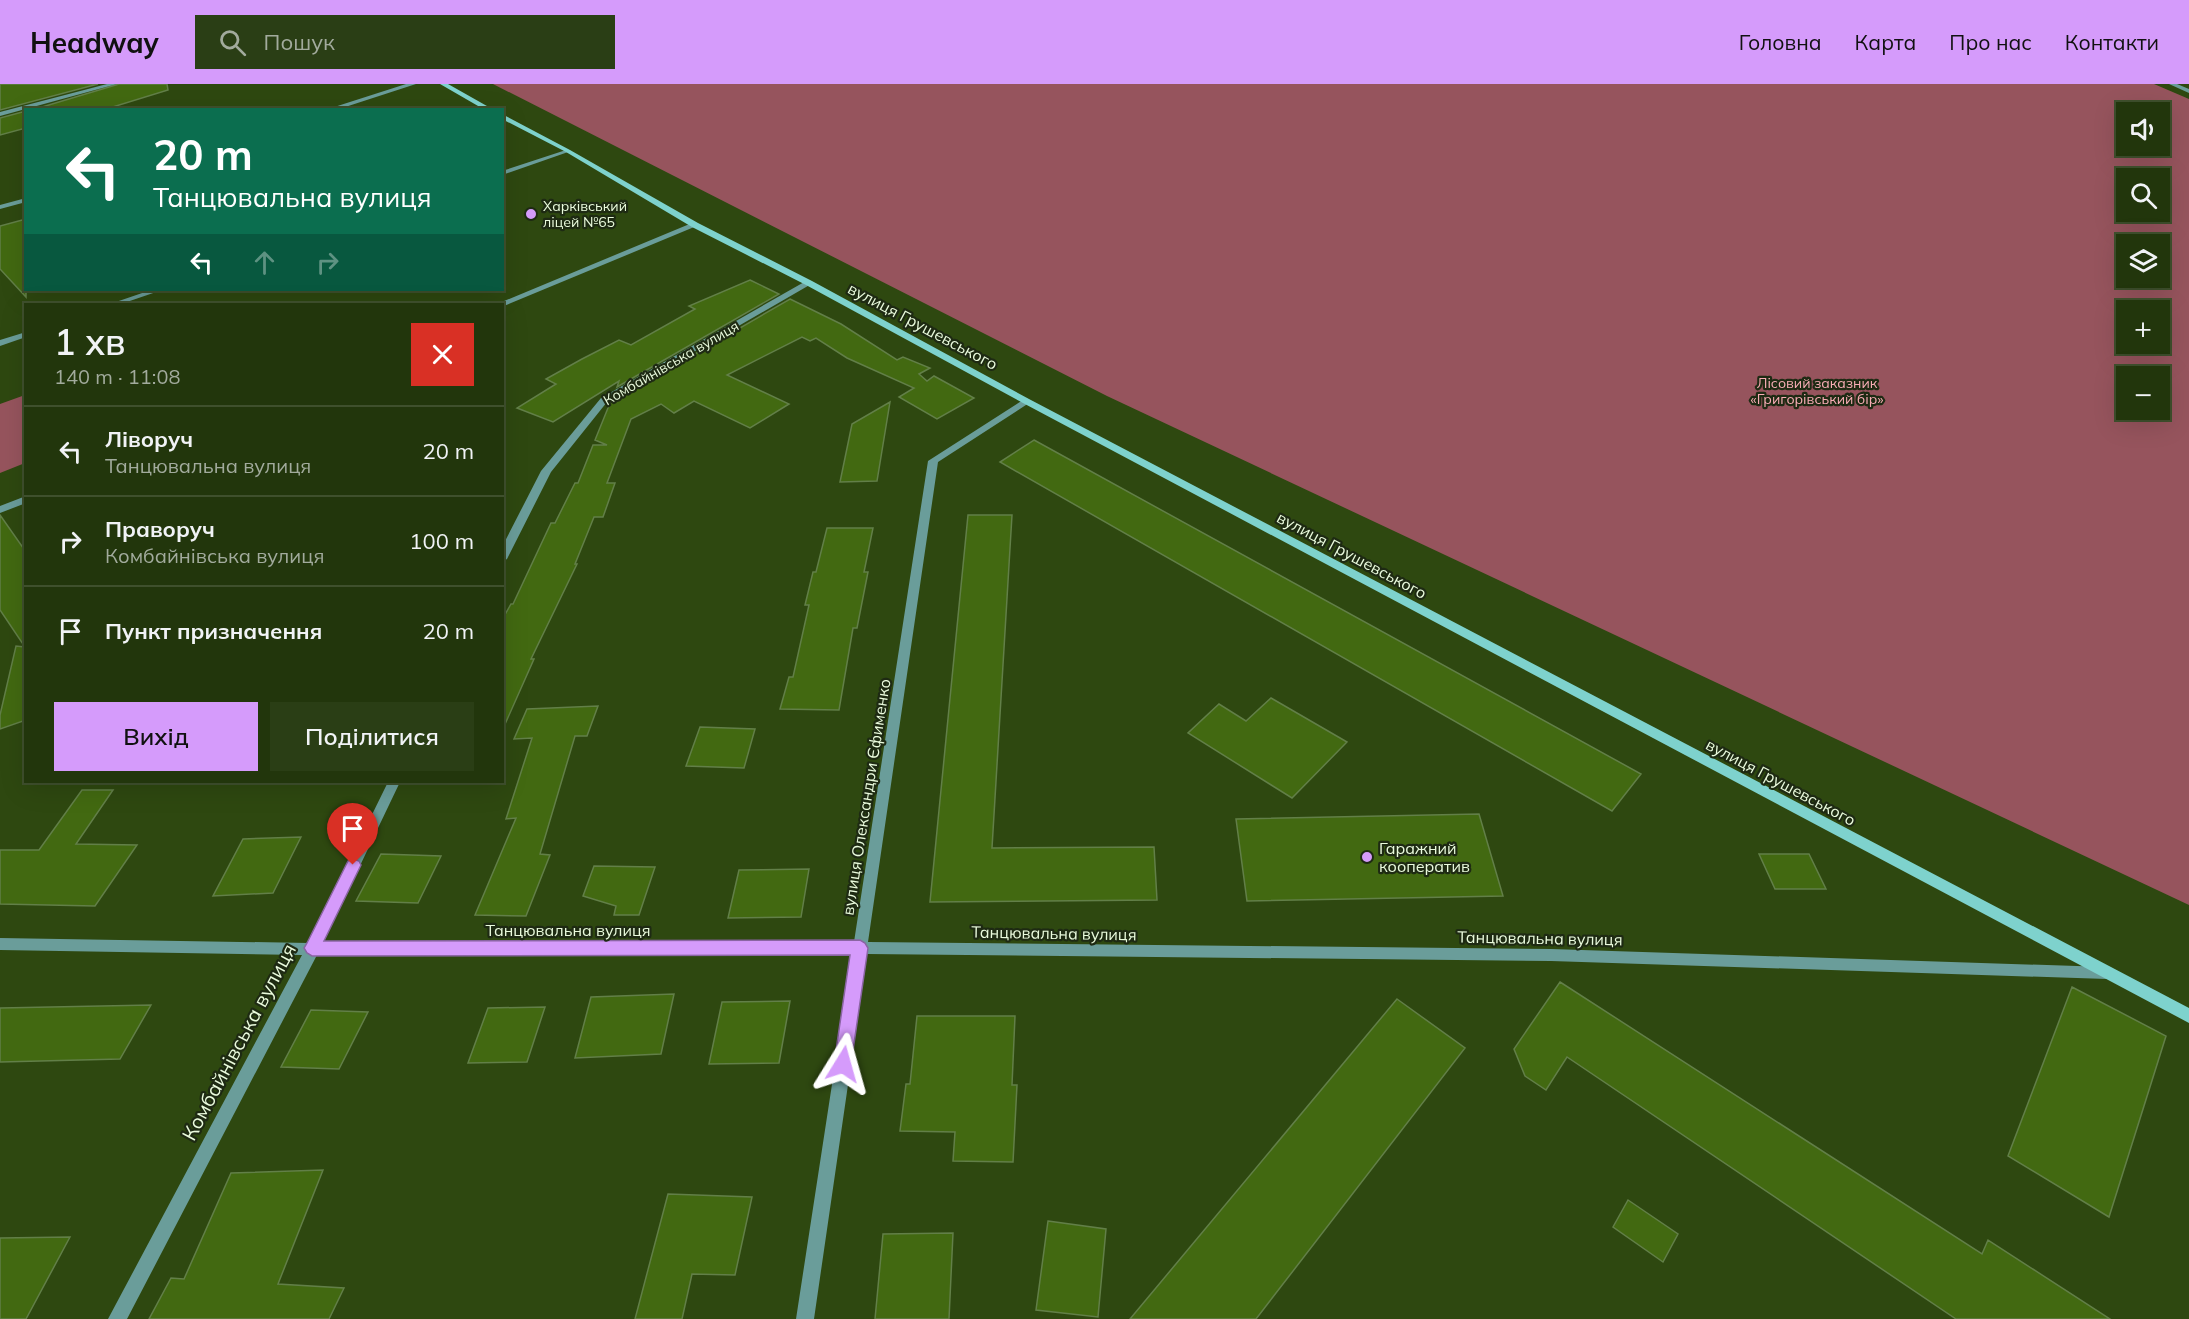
<!DOCTYPE html>
<html lang="uk">
<meta charset="utf-8">
<style>
:root{--surface:#22360c;--page:#2a3e15;--text:#f1f3f6;--muted:#a2ab9d;--line:#3f502d;--accent:#d59bfb}
body{margin:0;font-family:Mulish,sans-serif;background:var(--page);color:var(--text);height:100vh;display:flex;flex-direction:column;font-size:22px;white-space:nowrap}
*{box-sizing:border-box;margin:0}
p{font-size:20px;color:var(--muted)}
.icon{flex:none;width:33px;height:33px;fill:none;stroke:currentColor;stroke-width:2;stroke-linecap:round;stroke-linejoin:round}
.map{position:relative;flex:1;overflow:hidden}
.side{position:absolute;left:24px;top:219px;width:480px;height:480px;display:flex;flex-direction:column;background:var(--surface);border-radius:0px;box-shadow:0 6px 24px #0002,0 0 0 2px var(--line)}
.side>*{flex:none}
.banner{position:absolute;left:24px;top:24px;width:480px;height:183px;border-radius:0px;box-shadow:0 6px 24px #0002,0 0 0 2px var(--line);background:#0b6e4f;color:#fff;overflow:hidden}
.tools{position:absolute;left:2116px;top:18px;display:grid;gap:12px}
.tools a{display:grid;place-items:center;width:54px;height:54px;border-radius:0px;background:var(--surface);box-shadow:0 6px 24px #0002,0 0 0 2px var(--line);font-size:30px}
.pin{position:absolute;display:grid;place-items:center;width:51px;height:51px;color:#fff;margin:-62px -26px;border-radius:50% 50% 50% 0;rotate:-45deg;box-shadow:0 0 6px #0007}
.pin .icon{rotate:45deg}
.me{position:absolute;width:66px;margin:-33px;rotate:8deg;stroke-linejoin:round;filter:drop-shadow(0 0 4px #0008)}
.turn{display:flex;align-items:center;gap:21px;height:126px;padding:0 30px;font-size:27px}
.turn .icon{width:78px;height:78px;stroke-width:2.5}
.turn b{display:block;font-size:42px;line-height:51px}
.lanes{display:flex;align-items:center;height:57px;padding:0 30px;background:#0003;justify-content:center;gap:30px;direction:ltr}
.lanes .off{opacity:.35}
.round{display:grid;place-items:center;flex:none;width:63px;height:63px;border-radius:0px;background:var(--page)}
.summary{display:flex;align-items:center;justify-content:space-between;height:102px;padding:0 30px}
h1{font-size:36px;font-weight:600;line-height:45px}
.action{display:flex;gap:12px;margin-top:auto;padding:12px 30px}
.action a{flex:1;height:69px;border-radius:0px;background:var(--accent);color:#111;font-size:24px;font-weight:600;line-height:69px;text-align:center}
.action a+a{background:var(--page);color:var(--text)}
ul{padding:0;list-style:none}
li{display:flex;align-items:center;gap:18px;height:90px;padding:0 30px;border-top:2px solid var(--line)}
li div{flex:1}
li b{display:block;font-size:22px}
li em{font-style:normal}
header{display:flex;align-items:center;gap:36px;box-sizing:border-box;height:84px;padding:0 30px;background:var(--accent);color:#111}
header strong{font-size:28px}
nav{display:flex;gap:33px;margin-inline-start:auto;font-size:21px}
.search{width:420px;height:54px;background:var(--page);display:flex;align-items:center;gap:15px;box-sizing:border-box;padding:0 21px;border-radius:0px;color:var(--muted);font-size:22px}
.map>svg:first-child{display:block}
</style>
<header>
<strong>Headway</strong>
<div class="search"><svg class="icon" aria-label="search" viewBox="0 0 24 24"><circle cx="10" cy="10" r="6"/><path d="M15 15l6 6"/></svg>Пошук</div>
<nav><a>Головна</a><a>Карта</a><a>Про нас</a><a>Контакти</a></nav>
</header>
<div class="map">
<svg width="2189" height="1235" viewBox="0 0 2189 1235">
<rect width="100%" height="100%" fill="#2e4810"/>
<path fill="#96545d" fill-rule="evenodd" d="M493,0h1661l35,15v806l-1082,-509zM2127,28h33v34h-33zM2127,94h33v34h-33zM2127,160h33v34h-33zM2127,226h33v34h-33zM2127,292h33v34h-33z
M25,311v68l-25,10v-69z"/>
<path fill="#426911" stroke="#627f48" stroke-width="1.5" d="M0,0h98l-98,26z
M119,0h48l1,6 -65,20h-71z
M26,27v17l-26,7v-17z
M26,135v78l-26,-28v-43z
M750,196l29,14 -162,93 2,-6 -66,41 -36,-14 39,-24 -10,-5 36,-20 37,-19 12,5 64,-36 -6,-3z
M790,215l51,25 56,36 6,-3 27,11 -11,6 8,7 7,-5 40,22 -37,21 -38,-22 15,-9 -67,-30 -31,-20 -6,3 -8,-4 -75,38 62,29 -39,24 -56,-27 -20,12 -13,-9 -30,15 -24,64h8l-12,34h-9l-19,47h2l-46,95h3l-32,72v-111l9,-16h2l38,-81h4l20,-40h3l15,-38h14l-12,-5 15,-37z
M890,318l-13,79 -37,1 12,-58z
M1034,356l607,334 -29,37 -612,-349z
M0,431l26,37v168l-26,9v-14l16,-69 9,1 -25,-37z
M968,431h44l-20,333 162,-1 3,53 -227,2z
M827,444h46l-9,44h4l-11,56h-4l-14,82 -59,-1 9,-32h4l16,-72h-4l8,-33h3z
M1271,614l76,44 -55,56 -104,-65 31,-29 27,17z
M598,622l-11,30h-12l-35,118 10,1 -24,61 -51,-1 41,-97 -10,1 26,-81 -18,1 13,-30z
M700,643l55,2 -11,39 -58,-2z
M82,706h31l-37,54 61,1 -42,61 -95,-2v-54h39z
M1479,730l24,82 -256,5 -11,-82z
M301,753l-28,56 -60,3 30,-57z
M381,770l60,2 -23,47 -62,-2z
M1759,770h50l17,35h-51z
M594,782l61,1 -16,48h-25l2,-9 -33,-10z
M809,785l-8,48 -73,1 11,-48z
M1560,898l422,272 6,-14 122,79h-154l-389,-262 -21,33 -21,-14 -11,-27z
M2072,903l94,49 -57,181 -101,-61z
M674,910l-13,60 -86,4 16,-61z
M1397,915l68,49 -209,271h-126z
M790,917l-11,62 -70,1 13,-62z
M151,921l-31,54 -120,3v-54z
M545,923l-18,55 -59,1 20,-55z
M311,926l57,2 -29,57 -58,-2z
M917,932h98l-3,69h5l-4,77 -60,-1 2,-29 -55,-1 6,-47h4z
M323,1086l-45,114 66,4 -15,31h-180l22,-41 13,1 47,-106z
M668,1110l84,3 -17,78 -43,-1 -10,45h-47z
M1628,1116l50,34 -15,28 -50,-35z
M1048,1137l58,8 -8,88 -62,-7z
M953,1149l-4,86h-74l8,-85z
M70,1153l-44,82h-26v-81z"/>
<g fill="none" stroke-linecap="round" stroke-linejoin="round">
<path fill="#6a9d9a" fill-rule="evenodd" d="M107,0h10l-117,32v-4z
M406,0h10l-80,26h-11z
M2169,0h8l12,5v4z
M566,66l5,1 -69,24v-4z
M26,114v4l-26,7v-4z
M692,139l7,2 -195,81 -7,-2z
M806,197l7,2 -206,119 -56,70 -44,87 -5,3v-15l39,-76 60,-73z
M151,206h11l-41,14h-11z
M26,248v5l-26,9v-6z
M1026,314l5,3 -2,2 -91,59 -70,480 683,7 556,18 5,1 2,5 -2,5 -5,1 -556,-18 -684,-7 -53,365h-18l56,-365 -535,1 -190,364h-19l194,-364 -302,-5v-12l309,5 79,-161h12l-77,161 531,-1 74,-481z
M26,412v7l-26,10v-7z"/>
<path fill="#7ed2cd" fill-rule="evenodd" d="M440,0h8l46,26h-9z
M502,30l68,36 128,73 114,58 217,118 1160,609v15l-1166,-620 -217,-118 -114,-58 -126,-75 -64,-33z"/>
</g>
<path fill="#d59bfb" stroke="#8a65a3" stroke-width="1.5" d="M353,775l6,2 2,4 -37,76 536,-1 5,3 3,5 -17,116 -2,5 -6,3 -6,-3 -3,-5 16,-109 -538,1 -5,-3 -3,-5 3,-5 41,-82z"/>
<g fill="#d59bfb" stroke="#1e2a13" stroke-width="2">
<circle cx="531" cy="130" r="6"/>
<circle cx="1367" cy="773" r="6"/>
</g>
<g text-anchor="middle" stroke-width="4.5" stroke-linejoin="round" paint-order="stroke">
<g font-size="14" fill="#eafbdd" stroke="#1e2a13" text-anchor="start">
<text x="543" y="127">Харківський<tspan x="543" dy="16">ліцей №65</tspan></text>
</g>
<g font-size="14" fill="#eafbdd" stroke="#1e2a13">
<text transform="translate(671 279) rotate(-30)" y="5">Комбайнівська вулиця</text>
</g>
<g font-size="14" fill="#f9adb6" stroke="#1e2a13">
<text x="1817" y="304">Лісовий заказник<tspan x="1817" dy="16">«Григорівський бір»</tspan></text>
</g>
<g font-size="16" fill="#eafbdd" stroke="#1e2a13">
<text transform="translate(923 242) rotate(28)" y="6">вулиця Грушевського</text>
<text transform="translate(1352 471) rotate(28)" y="6">вулиця Грушевського</text>
<text transform="translate(1781 698) rotate(28)" y="6">вулиця Грушевського</text>
<text transform="translate(866 713) rotate(-81)" y="6">вулиця Олександри Єфименко</text>
<text x="568" y="852">Танцювальна вулиця</text>
<text transform="translate(1054 849) rotate(1)" y="6">Танцювальна вулиця</text>
<text transform="translate(1540 854) rotate(1)" y="6">Танцювальна вулиця</text>
</g>
<g font-size="16" fill="#eafbdd" stroke="#1e2a13" text-anchor="start">
<text x="1379" y="770">Гаражний<tspan x="1379" dy="18">кооператив</tspan></text>
</g>
<g font-size="20" fill="#eafbdd" stroke="#1e2a13">
<text transform="translate(239 958) rotate(-62)" y="7">Комбайнівська вулиця</text>
</g>
</g>
</svg>
<div class="tools">
<a><svg class="icon" aria-label="sound" viewBox="0 0 24 24"><path d="M4 9h4l5-4v14l-5-4H4zM17 9q2 3 0 6"/></svg></a>
<a><svg class="icon" aria-label="search" viewBox="0 0 24 24"><circle cx="10" cy="10" r="6"/><path d="M15 15l6 6"/></svg></a>
<a><svg class="icon" aria-label="layers" viewBox="0 0 24 24"><path d="M12 4l9 5-9 5-9-5zM3 14l9 5 9-5"/></svg></a>
<a>+</a>
<a>−</a>
</div>
<div class="pin" style="left:353px;top:781px;background:#d93025"><svg class="icon" aria-label="arrive" viewBox="0 0 24 24"><path d="M6 21V4h12l-3 4 3 4H6"/></svg></div>
<svg class="me" style="left:843px;top:980px" viewBox="-20 -20 40 40"><path d="M0-17L14 15 0 8-14 15z" fill="#d59bfb" stroke="#fff" stroke-width="4"/></svg>
<div class="banner">
<div class="turn"><svg class="icon" aria-label="left" viewBox="0 0 24 24"><path d="M17 20v-9H6M10 6l-5 5 5 5"/></svg><div><b>20 m</b>Танцювальна вулиця</div></div>
<div class="lanes"><svg class="icon" aria-label="left" viewBox="0 0 24 24"><path d="M17 20v-9H6M10 6l-5 5 5 5"/></svg><svg class="icon off" aria-label="ahead" viewBox="0 0 24 24"><path d="M12 20V5M6 11l6-6 6 6"/></svg><svg class="icon off" aria-label="right" viewBox="0 0 24 24"><path d="M7 20v-9h11M14 6l5 5-5 5"/></svg></div>
</div>
<section class="side">
<div class="summary"><div><h1>1 хв</h1><p>140 m · 11:08</p></div><a class="round" style="background:#d93025;color:#fff"><svg class="icon" aria-label="close" viewBox="0 0 24 24"><path d="M6 6l12 12M18 6L6 18"/></svg></a></div>
<ul>
<li><svg class="icon" aria-label="left" viewBox="0 0 24 24"><path d="M17 20v-9H6M10 6l-5 5 5 5"/></svg><div><b>Ліворуч</b><p>Танцювальна вулиця</p></div><em>20 m</em></li>
<li><svg class="icon" aria-label="right" viewBox="0 0 24 24"><path d="M7 20v-9h11M14 6l5 5-5 5"/></svg><div><b>Праворуч</b><p>Комбайнівська вулиця</p></div><em>100 m</em></li>
<li><svg class="icon" aria-label="arrive" viewBox="0 0 24 24"><path d="M6 21V4h12l-3 4 3 4H6"/></svg><div><b>Пункт призначення</b></div><em>20 m</em></li>
</ul>
<div class="action"><a>Вихід</a><a>Поділитися</a></div>
</section>
</div>
